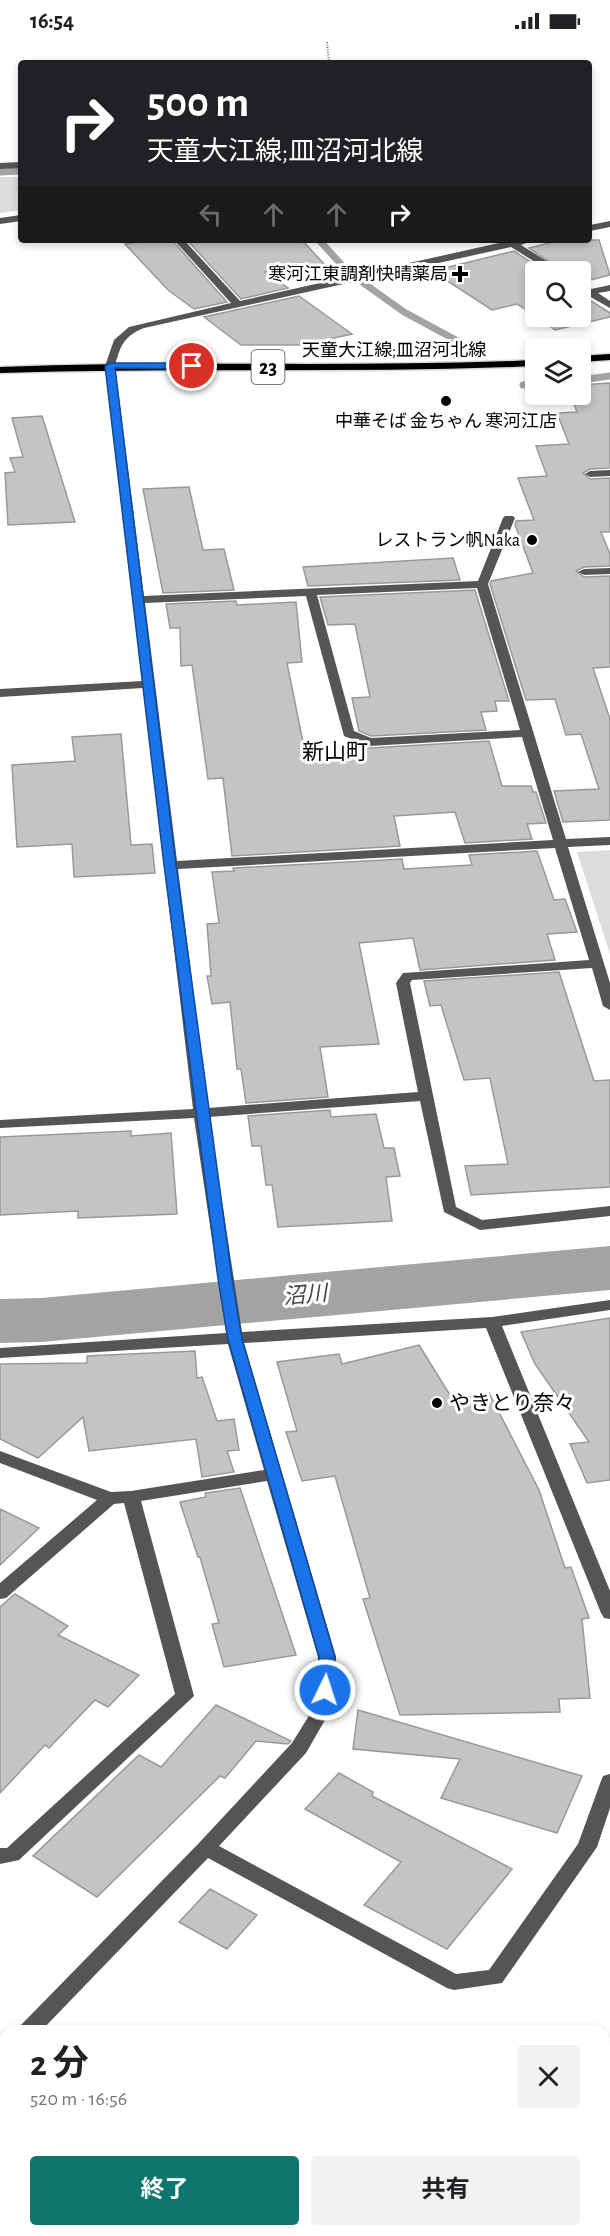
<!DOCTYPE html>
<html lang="ja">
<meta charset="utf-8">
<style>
:root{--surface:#fff;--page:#f2f2f2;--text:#202124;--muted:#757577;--accent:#0f766e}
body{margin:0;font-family:"Alegreya Sans","Noto Sans JP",sans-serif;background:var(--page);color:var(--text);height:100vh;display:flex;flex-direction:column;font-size:22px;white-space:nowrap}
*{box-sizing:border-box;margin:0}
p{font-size:20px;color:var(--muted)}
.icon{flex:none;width:33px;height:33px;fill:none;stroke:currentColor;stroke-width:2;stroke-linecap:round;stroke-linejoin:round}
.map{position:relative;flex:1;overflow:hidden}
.drawer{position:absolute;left:0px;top:1983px;width:610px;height:212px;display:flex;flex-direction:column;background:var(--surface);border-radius:18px 18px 0 0;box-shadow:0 3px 9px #0003}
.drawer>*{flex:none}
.banner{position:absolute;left:18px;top:18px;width:574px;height:183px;border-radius:6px;box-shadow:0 3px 9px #0003;background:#202124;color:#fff;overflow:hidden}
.fabs{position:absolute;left:525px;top:219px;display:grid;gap:12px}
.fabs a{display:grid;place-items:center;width:66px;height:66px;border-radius:6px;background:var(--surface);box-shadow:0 3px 9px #0003;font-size:30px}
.pin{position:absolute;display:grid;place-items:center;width:51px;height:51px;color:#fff;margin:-26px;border:3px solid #fff;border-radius:50%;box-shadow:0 2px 6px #0007}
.me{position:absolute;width:66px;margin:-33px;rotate:4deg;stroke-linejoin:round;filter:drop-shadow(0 0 4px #0008)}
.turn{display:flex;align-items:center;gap:21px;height:126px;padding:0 30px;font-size:27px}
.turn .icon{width:78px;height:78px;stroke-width:2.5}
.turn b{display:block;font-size:42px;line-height:51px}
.lanes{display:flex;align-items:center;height:57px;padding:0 30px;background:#0003;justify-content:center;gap:30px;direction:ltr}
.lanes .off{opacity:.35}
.round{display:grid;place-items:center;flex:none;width:63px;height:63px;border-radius:6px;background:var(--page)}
.summary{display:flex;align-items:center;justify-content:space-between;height:102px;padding:0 30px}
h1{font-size:36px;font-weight:700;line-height:45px}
.cta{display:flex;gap:12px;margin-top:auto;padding:12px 30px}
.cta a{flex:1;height:69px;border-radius:6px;background:var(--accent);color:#fff;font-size:24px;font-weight:700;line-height:69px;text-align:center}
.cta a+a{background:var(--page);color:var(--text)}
.status{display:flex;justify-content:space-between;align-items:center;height:42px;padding:0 30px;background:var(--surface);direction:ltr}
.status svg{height:16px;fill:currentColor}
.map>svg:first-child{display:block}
</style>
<div class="status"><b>16:54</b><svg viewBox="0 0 49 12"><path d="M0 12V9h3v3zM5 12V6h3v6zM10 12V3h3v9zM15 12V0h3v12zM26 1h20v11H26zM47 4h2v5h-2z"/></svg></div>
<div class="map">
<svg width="610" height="2194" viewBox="0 0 610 2194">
<rect width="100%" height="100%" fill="#fff"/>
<path fill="#dcdcdc" d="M0,135h21v33l-21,3z
M610,808v104l-33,-102z"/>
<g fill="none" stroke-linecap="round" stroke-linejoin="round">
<path stroke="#a3a3a3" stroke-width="7" d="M0,130l21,-1
M319,198l29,32 56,40 63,34
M580,338l30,-4
M523,343l13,-1"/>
<path fill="#a3a3a3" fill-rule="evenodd" d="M610,1204v44l-569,52 -41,1v-44l41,-1z"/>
</g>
<path fill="#c4c4c4" stroke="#999" stroke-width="1.5" d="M153,198h19l55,62 -33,7 -26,-19 -43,-46z
M187,198h115l22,24 -59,8 23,16 -47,11z
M561,198h38l11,35 -28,7 -2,-10h-16l-35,-24z
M514,209l32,21h-10v44l-19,-12 -25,6 -60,-39z
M580,252l30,19v4l-55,13 -19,-14h44z
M299,254l53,38 -51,11h-60l-37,-28z
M610,341v85l-20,1 -7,4 7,6 20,-1v54h-9l9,22v12l-26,1 -8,4 8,6 26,-1v91l-17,1 17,51v101l-47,2 -9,-31 45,-2 -18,-55 -15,1 -11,-36 -29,1 -36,-116 1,-3 42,-8 -18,-48 1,-4 18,-1 -16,-42 29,-2 -11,-30 33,-2 -12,-31 20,-1 -7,-18h10v-9z
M42,374l33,106 -67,3 -3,-52 10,-1 -5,-14 13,-1 -11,-39z
M189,445l14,63 21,-1 10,41 -71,3 -20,-104z
M453,516l7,22 -152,6 -5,-19z
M475,548l34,111h-14l2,10 -16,1 5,18 -115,6 -12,-5 -7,-33 18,-1 -15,-73 -27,1 -8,-28z
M236,559l1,4 59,-3 6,60 -15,1 19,94 57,-4 -1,-7 7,2 120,-7 13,45h29l2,6h3l10,31 -19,1 5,15 -67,4 -10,-31 -61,4 6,30 -168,10 -9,-78 -15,1 -16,-114 -11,1 -1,-38h-10l-4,-24z
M121,692l10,111 21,-1 3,29 -81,4 -2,-33 -55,3 -5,-82 63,-4 -3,-24z
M537,809l17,49 11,-1 12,33 -30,2 8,26 -135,10 -7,-32 -54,5 20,101 -59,3 8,50 -82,6 -5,-34h-4l-7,-67 -18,2 -5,-28h4l-4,-52 12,-1 -7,-51 22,-1 -1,-3 169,-9 2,10 68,-4 -3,-10z
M559,930l35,109 16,-1v107l-139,8 -6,-29 43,-2 -18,-86 -26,2 -23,-75 -11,1 -6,-25z
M330,1068l1,7 45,-3 8,34h10l6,28 -14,1 6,44 -114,6 -6,-42h-6l-5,-39h-9l-4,-30z
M131,1089v5l40,-3 6,81 -99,4v-7l-78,4v-78z
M610,1276v162l-23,3 -17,-39 19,-2 -54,-78 -14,-32z
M419,1303l34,55 36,-7 50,97 26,78 6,-1 18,51 -7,1 8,79 -31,1 1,13 -160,3 -37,-116 7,-1 -35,-122 -33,5 -16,-49 11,-1 -20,-69 62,-8 3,10z
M195,1309l2,27 5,-1 15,44 17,-2 5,31 -12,1 7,21 -32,5 -6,-38 -107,12 -6,-34 -45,41 -38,-19v-75l87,-1v-7z
M240,1446l56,167 -72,12 -12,-43 7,-1 -19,-66h-2l-18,-55 26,-5 -1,-4z
M0,1467l39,19 -39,37z
M15,1552l53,32 -10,9 81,40 -31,32 -13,-7 -46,48 -4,-3 -45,48v-186z
M216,1663l75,36 -3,3 -32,-3 -31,37 -5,-2 -123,121 -64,-41 106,-101 22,12z
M358,1668l224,66 -25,57 -116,-35 19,-39 -107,-10z
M339,1731l34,19 -1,4 140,73 -65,80 -83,-44 37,-43 -96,-53z
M210,1847l47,26 -30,34 -48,-27z"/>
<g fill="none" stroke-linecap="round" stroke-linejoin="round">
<g stroke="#dbdbdb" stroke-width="3">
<path id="major" d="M610,312v6l-30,2v-6z
M536,318v6c-179,8 -358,1 -536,7v-6c178,-7 357,1 536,-7z"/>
</g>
<path stroke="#777" stroke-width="2" stroke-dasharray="1 1.5" stroke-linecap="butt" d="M327,0l2,21"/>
<path fill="#555" fill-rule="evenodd" d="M21,120v6l-21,1v-6z
M21,173v6l-21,3v-6z
M610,179v6l-20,4v-6z
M174,198h10l56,61 272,-61h22l-13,5 40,25 1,2h-11l-40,-25 -367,81c-20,8 -24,18 -29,38l29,230 334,-15 25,-63 2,-2h8l2,2 -27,66 78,255 44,-2v8l-42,2 42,136v27l-7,-4 -11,-38 -180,12 -2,3 46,224 26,13 128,-14v10l-130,14 -36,-18 -24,-111 -211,16 33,215 250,-15 118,-17v10l-108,16 108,265v28l-6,-1 -3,-5 -115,-285 -242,15 92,314 -3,49 -27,47 -87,93 237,128 33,-4 89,-126 23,-63 2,-5 7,-2v34l-13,39 -95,136 -48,7 -7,-2 -239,-130 -167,173h-23l3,-6 178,-182 93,-100 23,-37 3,-49 -51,-176 -126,20 53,195 -175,164 -19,4v-16h7l168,-154 -51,-191 -10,1 -108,94 -6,1v-16l97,-83 -97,-37v-12l111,41 20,-1 133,-21 -36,-126 -228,14v-10l226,-15 -32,-215 -194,10v-8l193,-11 -50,-421 -143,9v-8l142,-8 -37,-315 9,-26 15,-13 102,-24zM477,546l43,142 -149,8 -17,-7 -37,-136zM306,554l38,140 25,10 153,-9 31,103 -376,21 -32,-258zM555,806l34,112 -186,13 -7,10 22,109 -210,16 -30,-239z
M580,241l11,6 19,-4v6l-12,2 12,8v7l-30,-17z
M610,428v6l-20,1 -5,-3 5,-3z
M610,526v6l-26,1 -6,-3 6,-3z
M6,2002v23l-6,2v-23z
M0,2090l6,2v18l-6,-2z
M172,2188h30l3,6h-30z"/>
<use href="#major" fill="#000" fill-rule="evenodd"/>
</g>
<path fill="#1a73e8" stroke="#114b97" stroke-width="1.5" d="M110,321h82l4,3 -4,3 -77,-1 61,497 56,414 10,60 93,318 -2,33 -2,4 -6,2 -6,-2 -3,-4 3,-33 -91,-318 -10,-60 -54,-414 -59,-499z"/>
<g fill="#000" stroke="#fff" stroke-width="2">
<path d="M457 223h6v6h6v6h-6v6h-6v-6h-6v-6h6z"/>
<circle cx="446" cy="359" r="6"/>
<circle cx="532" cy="498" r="6"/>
<circle cx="437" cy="1361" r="6"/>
</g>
<g text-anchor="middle" stroke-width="6" stroke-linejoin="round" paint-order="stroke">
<g font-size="18" fill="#000" stroke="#fff" text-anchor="end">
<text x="448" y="238">寒河江東調剤快晴薬局</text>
<text x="446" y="385" text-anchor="middle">中華そば 金ちゃん 寒河江店</text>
<text x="520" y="504">レストラン帆Naka</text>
</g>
<g font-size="18" fill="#000" stroke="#fff">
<text x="394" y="314">天童大江線;皿沼河北線</text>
</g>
<rect fill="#fff" stroke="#4c4c4c" stroke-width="1.5" x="251.5" y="308" width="33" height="34" rx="4.5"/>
<g font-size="20" font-weight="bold" fill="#000">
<text x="268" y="332">23</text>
</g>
<g font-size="21" fill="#000" stroke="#fff" text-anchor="start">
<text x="449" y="1368">やきとり奈々</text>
</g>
<g font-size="22" fill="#000" stroke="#fff">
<text x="335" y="717">新山町</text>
</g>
<g font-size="22" font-style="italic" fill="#444" stroke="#fff">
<text transform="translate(305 1252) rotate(-5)" y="8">沼川</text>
</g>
</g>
</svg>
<div class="fabs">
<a><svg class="icon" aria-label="search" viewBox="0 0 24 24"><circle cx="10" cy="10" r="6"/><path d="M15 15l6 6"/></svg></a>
<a><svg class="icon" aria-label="layers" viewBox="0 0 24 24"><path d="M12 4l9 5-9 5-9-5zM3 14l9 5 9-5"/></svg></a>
</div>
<div class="pin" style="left:192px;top:324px;background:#d93025"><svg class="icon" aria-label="arrive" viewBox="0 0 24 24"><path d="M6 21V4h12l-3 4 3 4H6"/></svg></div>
<svg class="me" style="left:325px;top:1648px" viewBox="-20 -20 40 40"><circle r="17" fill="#1a73e8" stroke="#fff" stroke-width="3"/><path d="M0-11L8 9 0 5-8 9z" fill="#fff"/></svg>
<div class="banner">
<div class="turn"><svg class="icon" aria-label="right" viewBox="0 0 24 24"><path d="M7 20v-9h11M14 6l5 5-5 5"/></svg><div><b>500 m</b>天童大江線;皿沼河北線</div></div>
<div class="lanes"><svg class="icon off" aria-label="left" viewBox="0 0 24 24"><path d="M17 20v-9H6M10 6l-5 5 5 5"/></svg><svg class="icon off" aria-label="ahead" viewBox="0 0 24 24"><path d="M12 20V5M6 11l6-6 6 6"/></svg><svg class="icon off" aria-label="ahead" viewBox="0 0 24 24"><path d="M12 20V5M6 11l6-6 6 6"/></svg><svg class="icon" aria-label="right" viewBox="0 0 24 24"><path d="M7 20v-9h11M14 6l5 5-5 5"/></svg></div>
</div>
<section class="drawer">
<div class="summary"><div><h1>2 分</h1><p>520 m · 16:56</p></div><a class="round"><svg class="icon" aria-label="close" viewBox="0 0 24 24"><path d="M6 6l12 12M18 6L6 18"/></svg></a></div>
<div class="cta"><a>終了</a><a>共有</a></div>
</section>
</div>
